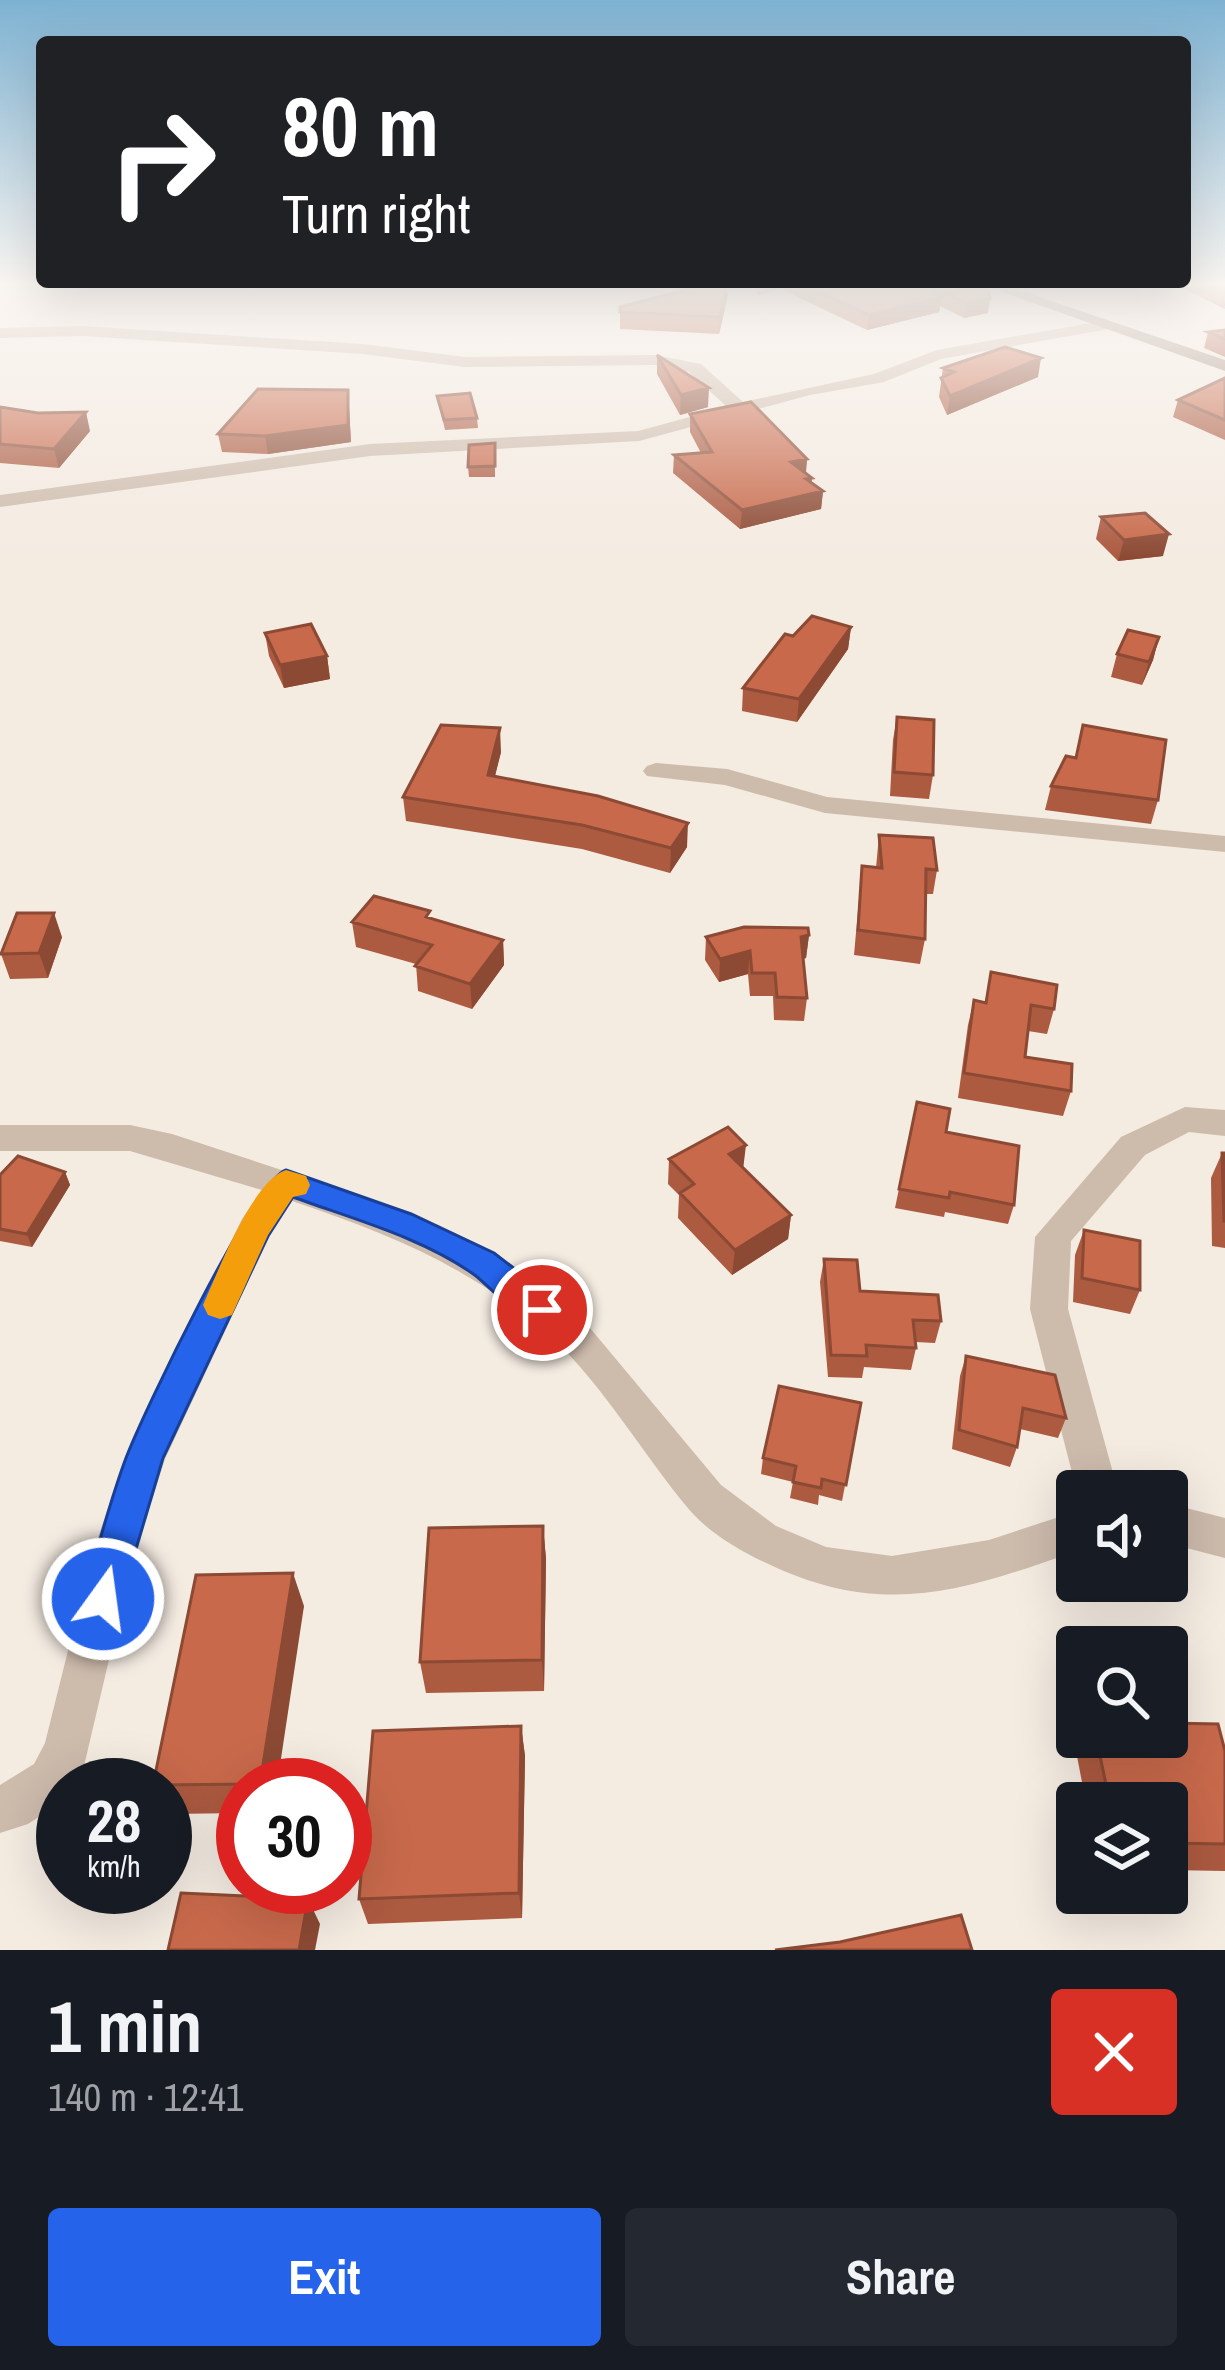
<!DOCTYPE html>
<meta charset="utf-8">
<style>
:root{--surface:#171b24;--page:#242831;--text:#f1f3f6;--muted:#9ea1a6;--accent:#2563eb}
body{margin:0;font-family:"Archivo Narrow",sans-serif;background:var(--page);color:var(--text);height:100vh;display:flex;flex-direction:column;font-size:45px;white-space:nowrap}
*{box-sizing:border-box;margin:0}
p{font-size:39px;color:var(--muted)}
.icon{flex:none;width:66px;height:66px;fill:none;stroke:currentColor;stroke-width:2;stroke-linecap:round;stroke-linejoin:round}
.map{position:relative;height:1950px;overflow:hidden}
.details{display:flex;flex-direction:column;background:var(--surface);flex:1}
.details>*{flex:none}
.top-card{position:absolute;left:36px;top:36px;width:1155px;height:252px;border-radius:12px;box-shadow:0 12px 48px #0002;background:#202124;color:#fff;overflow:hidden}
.fabs{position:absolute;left:1056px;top:1470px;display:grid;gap:24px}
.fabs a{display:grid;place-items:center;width:132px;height:132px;border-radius:12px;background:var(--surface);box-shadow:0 12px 48px #0002;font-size:60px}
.speed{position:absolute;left:36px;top:1758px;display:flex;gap:24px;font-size:60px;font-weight:700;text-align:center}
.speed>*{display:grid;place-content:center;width:156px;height:156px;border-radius:50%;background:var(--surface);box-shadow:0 12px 48px #0002;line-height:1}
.speed small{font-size:30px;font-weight:400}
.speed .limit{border:18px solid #d22;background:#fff;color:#111}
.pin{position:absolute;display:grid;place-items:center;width:102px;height:102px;color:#fff;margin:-51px;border:6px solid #fff;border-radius:50%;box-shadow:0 3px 12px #0007}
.me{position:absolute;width:132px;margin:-66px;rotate:14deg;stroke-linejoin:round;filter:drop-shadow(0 0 9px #0008)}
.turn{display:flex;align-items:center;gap:42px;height:252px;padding:0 48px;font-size:54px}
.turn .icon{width:156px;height:156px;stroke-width:2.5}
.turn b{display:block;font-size:84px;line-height:102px}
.round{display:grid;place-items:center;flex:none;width:126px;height:126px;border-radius:12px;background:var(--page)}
.summary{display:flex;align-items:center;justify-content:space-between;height:204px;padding:0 48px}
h1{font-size:72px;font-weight:700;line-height:90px}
.primary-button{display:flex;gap:24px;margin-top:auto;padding:24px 48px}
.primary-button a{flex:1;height:138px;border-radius:12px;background:var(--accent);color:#fff;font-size:48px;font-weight:700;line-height:138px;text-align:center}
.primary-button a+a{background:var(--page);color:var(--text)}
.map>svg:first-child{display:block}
</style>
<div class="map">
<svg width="1225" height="1950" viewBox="0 0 1225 1950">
<rect width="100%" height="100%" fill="#f4ebe1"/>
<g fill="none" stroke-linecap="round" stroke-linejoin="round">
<path fill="#cdbbac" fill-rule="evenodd" d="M1108,320l8,5 -2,3 -173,31 -57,23 -74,13 -171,46 -269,15 -370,51v-12l370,-51 268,-13 89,-24 -38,-35 -34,-7 -190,2 -102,-13 -281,-18 -82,2v-10l82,-2 281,18 102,13 190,-2 46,9 42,38 131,-28 63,-24z
M656,763l71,6 100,28 398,39v16l-400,-39 -100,-28 -78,-9 -4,-5 4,-5z
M1185,1107l40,3v26l-36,-4 -44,23 -74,86 -3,68 50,182 -41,1 -47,-183 5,-72 86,-100z
M0,1125h130l42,9 241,79 82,39 90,70 136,163 55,41 50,21 66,9 97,-16 88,-29v40c-109,38 -188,67 -300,17 -32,-14 -68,-34 -90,-61 -41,-49 -86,-124 -131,-165 -80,-73 -163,-107 -264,-141l-23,36 -104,222 -33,103 -48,204 -10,19h-11v16l-35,23 -28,9v-48l34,-21 11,-21 45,-181 35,-105 117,-238 20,-29 -132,-39h-130z
M1167,1503l58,15v40l-58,-15z"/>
<path fill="#a18a7d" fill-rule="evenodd" d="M983,285h21l221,75v11z"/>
</g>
<path fill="#ac5a40" d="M753,285h233l2,28 -24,5 -24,-12 -1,6 -72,18 -86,-41 -23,6z
M1178,285h47v24l-47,-23z
M728,295l-9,39 -99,-5v-22z
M1225,330v27l-21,-9 4,-16z
M657,355l51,52 -28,8 -23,-41z
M943,368l95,9 -91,38 -8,-18z
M1225,378v62l-52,-23 5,-17z
M348,390l3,52 -83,12 -46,-2 -4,-18z
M437,396l40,22 1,10 -33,2z
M0,407l90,24 -31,37 -59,-5z
M690,414l117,45 -1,14 6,5 -1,5 12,8 -2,18 -81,20 -67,-56 1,-18 27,-2 -11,-21z
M495,443v34h-26l-1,-10z
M1101,517l62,39 -45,5 -22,-22z
M851,627l-3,22 -51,73 -55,-11 1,-23 50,-52z
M265,633l62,23 3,23 -46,9 -15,-32z
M1159,637l-6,23 -11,25 -31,-8 6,-23z
M897,717l36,58 -4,24 -39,-3 3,-56z
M1083,725l75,75 -7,24 -106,-14 6,-24 24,-28z
M501,752l-6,24 192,71 -17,26 -88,-24 -176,-28 -3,-24z
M879,835l58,35 -4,24h-7l-1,45 -5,25 -66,-9 8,-89 14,2z
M431,919l72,21 1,25 -32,44 -54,-18 -2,-27 -60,-17 -4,-25z
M809,935l-3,23 -3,1 4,39 -3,23 -30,-1 -1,-24h-23l-2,-22 -29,8 -14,-22 1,-23z
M62,937l-14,41 -38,1 -9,-25z
M991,972l63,37 -7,25 -19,-3 -3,26 46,34 -8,25 -105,-18 10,-73 6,-25 11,2z
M917,1102l97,103 -6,19 -63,-12 -1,5 -49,-9z
M1222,1153h3v95l-13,-2 -1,-68z
M669,1159l74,9 48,47 -3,24 -56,36 -54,-57 1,-23 -11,-11z
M65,1172l5,13 -38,62 -32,-6v-66z
M1084,1230l56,60 -10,24 -57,-12 2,-47z
M824,1259l36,32 81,30 -6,22 -19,-1v6l-5,22 -47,-3 -2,11 -34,-1 -8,-95z
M966,1356l100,62 -8,20 -38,-9 -3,18 -7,20 -58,-18 8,-73z
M861,1403l-19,98 -23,-6 -1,10 -28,-7 3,-16 -32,-8 2,-16z
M543,1526l3,33 -2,132 -118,2 -6,-31z
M304,1606l-61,179v28l-74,1 -4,-8v-21z
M521,1726l4,30 -3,162 -154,6 -9,-25z
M1084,1737h83l58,14v120l-58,-1v-67h-81l-10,-52z"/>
<path fill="#8c4a34" d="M727,285l1,10 -9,39 1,-17z
M759,285h22v4l-23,6z
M942,297l-3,15 -72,18 2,-15z
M990,298l-2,15 -24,5 2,-15z
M1041,358l-3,19 -91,38 3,-19z
M709,388l-1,19 -28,8 1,-20z
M348,390l3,52 -83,12 -3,-18z
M86,412l4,19 -31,37 -5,-19z
M807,459l-2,19 -14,-16z
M812,478l-2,16 13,-3 -2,18 -81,20 2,-19z
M1169,534l-6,22 -45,5 6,-21z
M851,627l-3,22 -51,73 2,-23z
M1159,637l-6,23 -11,25 7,-23z
M327,656l3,23 -46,9 -4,-23z
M500,728l1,24 -12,47 -1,-24z
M688,823l-1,24 -17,26 1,-25z
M54,913l8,24 -14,41 -9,-25z
M809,935l-3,23 -8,2 3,-23z
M503,940l1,25 -32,44 -2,-25z
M750,951l-2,23 -29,8 1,-23z
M746,1145l-3,25 -14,-16z
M65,1172l5,13 -38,62 -5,-13z
M791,1215l-3,24 -56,36 3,-25z
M543,1526l3,33 -2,132 -2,-31z
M293,1573l11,33 -27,179h-17z
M521,1726l4,30 -3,162 -3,-25z
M308,1899l12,25 -5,26h-16z"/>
<path fill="#c8694b" stroke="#8c4a34" stroke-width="3" d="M704,285h23l-7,32 -100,-5v-5z
M804,285h124l14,12 -73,18z
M930,285h56l4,13 -24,5z
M1225,330v9l-17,-7z
M1005,347l36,11 -91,38 -9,-18 13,-6 -11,-4z
M657,355l52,33 -28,7z
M1225,378v42l-47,-20z
M258,389l90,1v35l-83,11 -47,-2z
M470,393l7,25 -33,2 -7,-24z
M751,402l56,57 -16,3 21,16 -6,1 17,12 -81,19 -68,-55 38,-3 -22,-38z
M0,407l38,6 48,-1 -32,37 -54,-5z
M495,443v23l-27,1 1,-22z
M1145,513l24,21 -45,6 -23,-23z
M812,616l39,11 -52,72 -56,-11 42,-54 8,2z
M311,624l16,32 -47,9 -15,-32z
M1128,630l31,7 -10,25 -32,-8z
M897,717l37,3 -1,55 -39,-3z
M441,725l59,3 -12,47 110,21 90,27 -17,25 -89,-23 -179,-28z
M1083,725l83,15 -8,60 -107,-14 15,-30 10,2z
M879,835l54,3 4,32 -11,-1 -1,70 -67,-9 4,-64 20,2z
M374,896l56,15 -4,6 77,23 -33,44 -55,-18 17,-21 -80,-23z
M17,913h37l-15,40 -38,1z
M744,927l64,1 1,7 -8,2 6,61 -30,-1 -2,-24h-23l-2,-22 -30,8 -14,-22z
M991,972l66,13 -3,24 -23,-4 -6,52 47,7 -1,27 -107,-18 10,-73 12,3z
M917,1102l33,7 -4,23 73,14 -5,59 -64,-13 -1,6 -50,-9z
M728,1127l18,18 -17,9 62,61 -56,35 -55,-57 14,-9 -25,-25z
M1222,1153h3v68h-1z
M18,1156l47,16 -38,62 -27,-5v-54z
M1084,1230l56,11v49l-58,-12z
M824,1259l33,1 3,31 78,4 3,26 -28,-1 3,28 -50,-3 1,11 -36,-1z
M966,1356l89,19 11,43 -43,-10 -6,39 -58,-17z
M779,1386l82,17 -15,82 -24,-6 -1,9 -28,-6 3,-16 -33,-8z
M543,1526l-1,134 -122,2 9,-134z
M293,1573l-33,211 -107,1 43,-210z
M1167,1723l51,1 7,27v93l-58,-1v-40h-57l-14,-66h71z
M521,1726l-2,167 -160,6 14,-168z
M181,1893l127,6 -9,51h-131z
M961,1915l11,35h-197l65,-8z"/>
<linearGradient id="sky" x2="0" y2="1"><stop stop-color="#7eb2d2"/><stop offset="0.51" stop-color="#faf6f2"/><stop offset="1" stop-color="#faf6f2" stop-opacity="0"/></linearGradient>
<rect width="1225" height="558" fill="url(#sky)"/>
<path fill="#2563eb" stroke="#184099" stroke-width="3" d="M286,1170l125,44 83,39 60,46 5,11 -5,10c-28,10 -57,-27 -78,-44 -52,-38 -123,-57 -183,-79l-25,39 -105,222 -46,155 -14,6 -14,-6 -6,-14c14,-47 26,-96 43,-141 16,-43 129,-278 160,-288z"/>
<path fill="#f59e0b" d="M286,1170l20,6 4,9 -4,9 -13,3 -25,38 -36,80 -12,4 -12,-4 -5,-10c15,-33 49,-124 83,-135z"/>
</svg>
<div class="fabs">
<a><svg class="icon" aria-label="sound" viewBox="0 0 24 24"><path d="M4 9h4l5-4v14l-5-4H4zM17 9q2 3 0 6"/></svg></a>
<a><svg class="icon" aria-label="search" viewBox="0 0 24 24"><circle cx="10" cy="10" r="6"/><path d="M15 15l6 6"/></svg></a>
<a><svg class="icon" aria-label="layers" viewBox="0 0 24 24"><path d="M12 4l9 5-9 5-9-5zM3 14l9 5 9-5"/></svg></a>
</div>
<div class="speed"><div>28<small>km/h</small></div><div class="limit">30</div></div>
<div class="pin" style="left:542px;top:1310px;background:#d93025"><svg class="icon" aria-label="arrive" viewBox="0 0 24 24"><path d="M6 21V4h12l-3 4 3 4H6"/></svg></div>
<svg class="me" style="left:103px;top:1599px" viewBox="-20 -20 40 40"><circle r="17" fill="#2563eb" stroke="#fff" stroke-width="3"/><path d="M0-11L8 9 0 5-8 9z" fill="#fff"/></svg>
<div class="top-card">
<div class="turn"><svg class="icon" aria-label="right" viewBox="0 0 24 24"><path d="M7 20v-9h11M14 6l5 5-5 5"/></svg><div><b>80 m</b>Turn right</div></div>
</div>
</div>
<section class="details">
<div class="summary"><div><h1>1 min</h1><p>140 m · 12:41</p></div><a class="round" style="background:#d93025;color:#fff"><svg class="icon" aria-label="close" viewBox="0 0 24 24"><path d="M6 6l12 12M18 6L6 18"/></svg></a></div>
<div class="primary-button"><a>Exit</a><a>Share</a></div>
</section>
